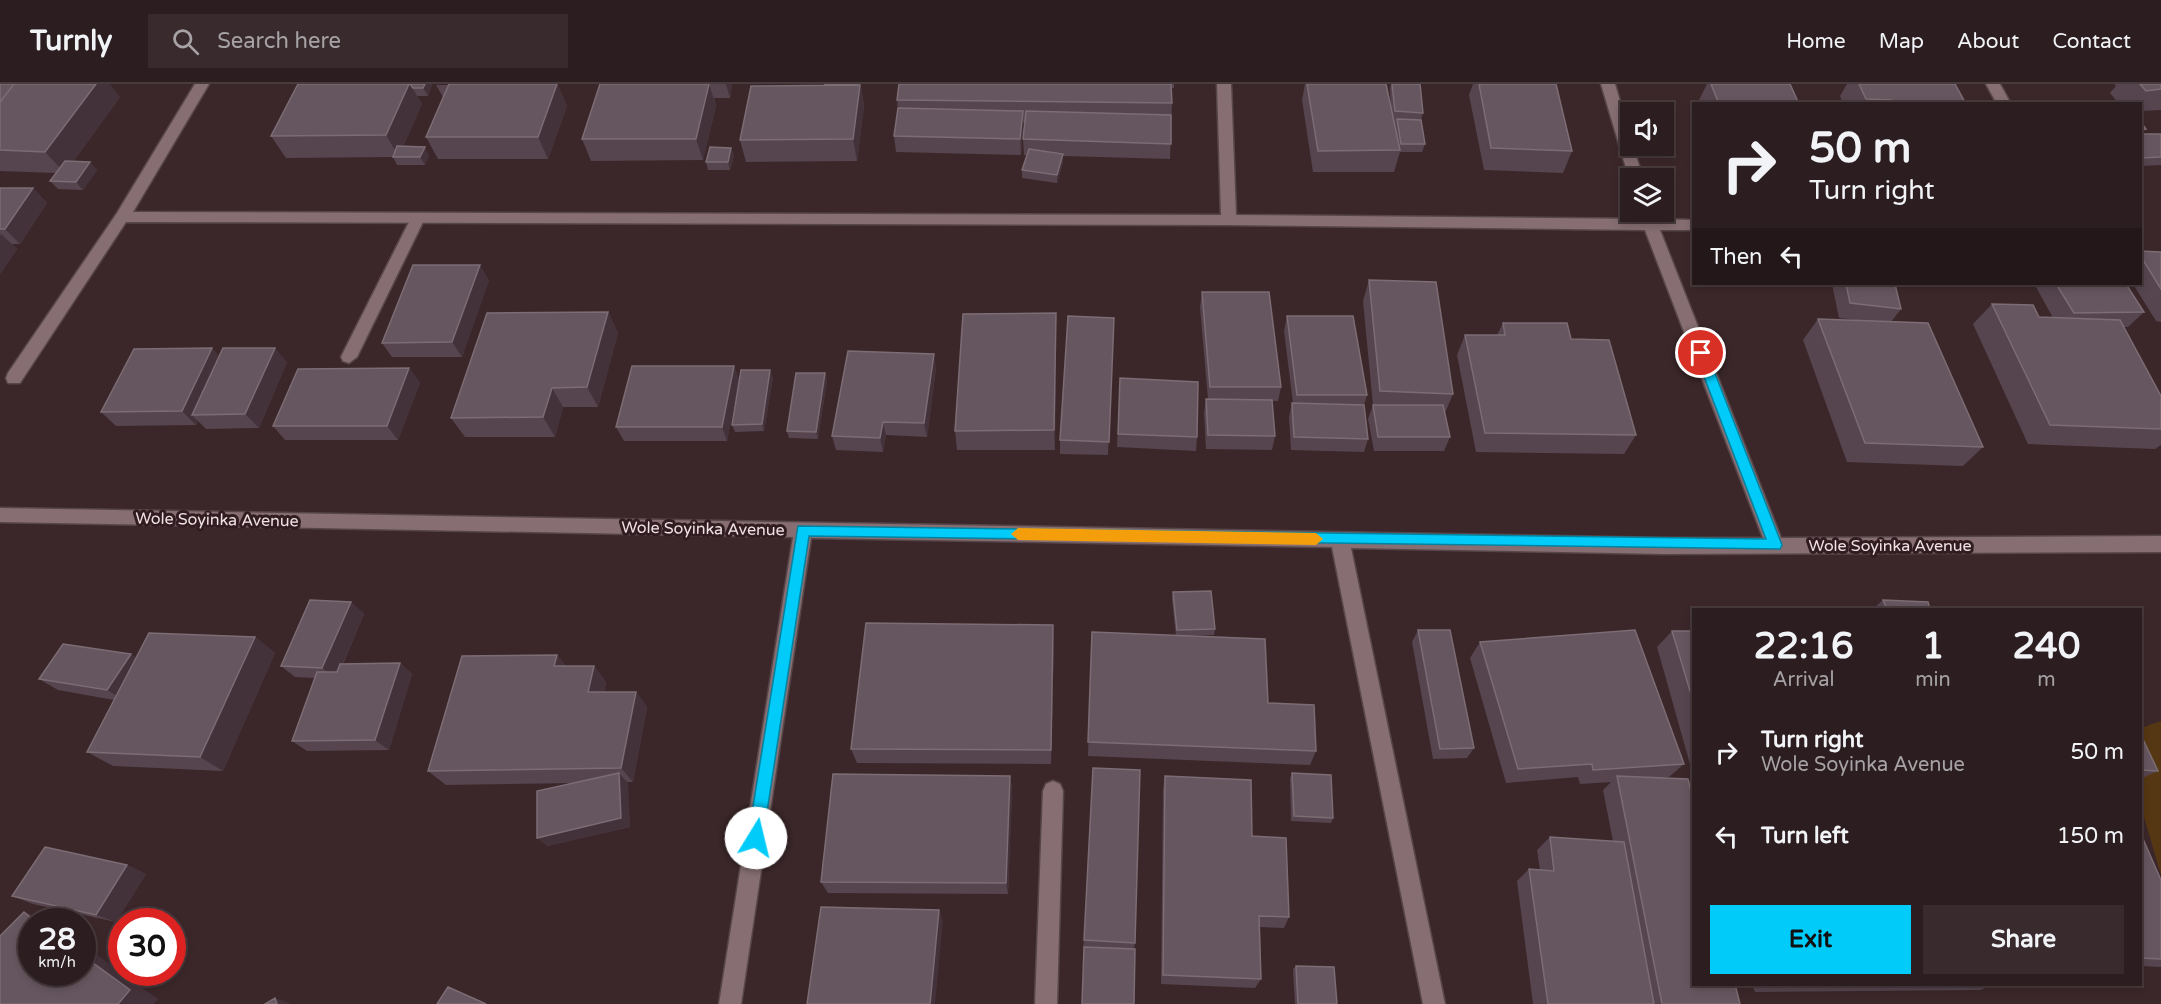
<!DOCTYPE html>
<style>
:root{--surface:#2c1d20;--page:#382a2d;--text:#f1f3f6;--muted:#a6a2a5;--line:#483b3e;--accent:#01cbf9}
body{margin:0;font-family:"Varela Round",sans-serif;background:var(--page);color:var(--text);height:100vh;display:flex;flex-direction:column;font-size:22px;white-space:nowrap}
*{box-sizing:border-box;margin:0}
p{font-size:20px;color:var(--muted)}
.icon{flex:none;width:33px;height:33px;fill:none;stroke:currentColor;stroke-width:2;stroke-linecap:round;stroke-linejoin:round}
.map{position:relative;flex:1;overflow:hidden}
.panel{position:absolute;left:1692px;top:524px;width:450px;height:378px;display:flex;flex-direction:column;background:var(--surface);border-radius:0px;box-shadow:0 3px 9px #0003,0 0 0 2px var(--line)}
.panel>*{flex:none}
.hud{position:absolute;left:1692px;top:18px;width:450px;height:183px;border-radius:0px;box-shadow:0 3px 9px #0003,0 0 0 2px var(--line);background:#2c1d20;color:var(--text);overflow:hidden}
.controls{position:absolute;left:1620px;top:18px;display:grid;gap:12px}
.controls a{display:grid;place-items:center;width:54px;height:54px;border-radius:0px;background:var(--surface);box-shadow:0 3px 9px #0003,0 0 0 2px var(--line);font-size:30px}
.speed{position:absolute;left:18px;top:824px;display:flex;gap:12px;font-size:30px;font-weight:700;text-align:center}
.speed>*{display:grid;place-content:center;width:78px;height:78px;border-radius:50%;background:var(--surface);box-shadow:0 3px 9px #0003,0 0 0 2px var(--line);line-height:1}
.speed small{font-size:15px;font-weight:400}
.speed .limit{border:9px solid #d22;background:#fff;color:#111}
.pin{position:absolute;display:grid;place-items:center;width:51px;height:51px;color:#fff;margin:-26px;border:3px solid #fff;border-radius:50%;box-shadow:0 2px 6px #0007}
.me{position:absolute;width:66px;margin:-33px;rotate:9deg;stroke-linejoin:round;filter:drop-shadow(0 0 4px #0008)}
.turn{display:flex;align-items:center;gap:21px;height:126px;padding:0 18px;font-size:27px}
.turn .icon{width:78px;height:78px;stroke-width:2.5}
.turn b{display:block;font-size:42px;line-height:51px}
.then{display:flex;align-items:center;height:57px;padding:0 18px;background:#0003;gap:12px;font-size:22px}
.eta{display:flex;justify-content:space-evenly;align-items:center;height:102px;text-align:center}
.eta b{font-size:36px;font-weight:800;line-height:42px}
.action{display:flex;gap:12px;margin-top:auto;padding:12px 18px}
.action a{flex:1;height:69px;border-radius:0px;background:var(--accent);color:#111;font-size:24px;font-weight:800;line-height:69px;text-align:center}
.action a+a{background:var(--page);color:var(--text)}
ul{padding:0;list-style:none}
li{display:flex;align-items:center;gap:18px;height:84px;padding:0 18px}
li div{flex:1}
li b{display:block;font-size:22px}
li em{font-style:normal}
header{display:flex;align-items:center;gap:36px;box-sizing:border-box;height:84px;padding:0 30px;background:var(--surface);border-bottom:2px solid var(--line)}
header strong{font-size:28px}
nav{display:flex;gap:33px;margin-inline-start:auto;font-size:21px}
.search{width:420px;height:54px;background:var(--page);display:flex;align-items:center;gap:15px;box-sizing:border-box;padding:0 21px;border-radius:0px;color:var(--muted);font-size:22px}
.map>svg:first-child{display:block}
</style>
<header>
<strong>Turnly</strong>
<div class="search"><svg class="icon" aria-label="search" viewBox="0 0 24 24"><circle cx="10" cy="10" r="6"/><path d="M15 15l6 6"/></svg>Search here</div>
<nav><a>Home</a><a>Map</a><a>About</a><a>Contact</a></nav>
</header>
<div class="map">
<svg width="2161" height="920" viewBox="0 0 2161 920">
<rect width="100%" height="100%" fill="#3b272a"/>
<path fill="#563713" d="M2161,637v154l-20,-68v-79z"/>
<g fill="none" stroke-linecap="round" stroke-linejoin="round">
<g stroke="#574649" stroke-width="3">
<path id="lane" d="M418,129l7,5 -68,139 -8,6 -6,-2 -2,-4 70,-139z"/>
</g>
<g stroke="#574649" stroke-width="3">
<path id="street" d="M195,0h14l-76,128 1088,3 -4,-131h14l5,131 405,4 -2,-7h14l3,7 38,1v10h-34l121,308 380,-2v16l-497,2 -313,-6 94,456h-22l-91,-457 -521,-9 -70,466h-22l74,-467 -793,-15v-14l1664,30h99l-118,-308 -416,-5 -1103,-3 -106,161h-12l-2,-5 2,-5 109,-160z
M1601,0h14l15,52v10h3l10,32h-13v3l-1,-3z
M1986,0h14l11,20h-14z
M1053,697l7,3 3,7 -6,213h-22l8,-213 3,-7z"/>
</g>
<use href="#lane" fill="#866e72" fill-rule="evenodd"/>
<use href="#street" fill="#866e72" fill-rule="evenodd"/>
</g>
<path fill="#56454f" d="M0,0l120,13 -47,65h17l7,8 -14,20 -25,-1 -8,-8 6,-8 -56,-2z
M298,0h134l-4,12h-11l5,8 -19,42 26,9 -4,10h-28l-4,-8 -107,1 -15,-22z
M557,0l10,22 -19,53h-110l-12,-22 17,-40 -7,-12z
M600,0h132l-2,14h-16l2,8 -13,54 -112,1 -9,-22z
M825,0h36v3l3,19 -7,55 -111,1 -6,-22z
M899,0h275v4h-2v15l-2,56 -107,-3v6l-6,21 -35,-5v-8l5,-15h-3l-1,-16 2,-16h-2l-2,32 -125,-3 -2,-16 4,-26 -1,-10z
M1305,0h81l5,25 -1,-20 1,-5h29l3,29 -2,7 4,24 -3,8h-22l-6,20h-81l-11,-72z
M1473,0h83l16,67 -9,22 -79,-3 -15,-75z
M1707,0h83l9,20h-100l-1,-2z
M1847,0h108l11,20h-123l-3,-8z
M2114,0h47v26l-21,1v-7h-21l-9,-11 6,-7z
M2140,37l6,8 -4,5h19v31l-21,1z
M731,64l3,8 -4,14h-22l-2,-8z
M0,104h33l14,15 -27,41h-8l5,5 -17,25z
M2140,167l21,1v70l-5,-1 -23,-37h7z
M489,196l-27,77h-70l-10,-14z
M1369,196l84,114 -8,19 5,24 -6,14h-70l-6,-32 5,-14 -10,-104z
M1832,200h63l6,25 -10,13 92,125 -20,19 -116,-4 -44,-122 15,-21 46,2 -25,-3z
M2036,200h90l18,28 -16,15h-5l38,69v49l-6,4 -127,-5 -55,-120 19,-20 47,13 14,1 -18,-33z
M1202,208l79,95 -3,14h-6l3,35 -3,14 -66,-1 -2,-36 2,-14h2l-8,-92z
M608,228l10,21 -20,74h-35l-8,30h-90l-14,-19z
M1056,229l-1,137h-98l-2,-19z
M1287,232l80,79 -3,10 4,34 -4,13 -73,-2 -2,-33 3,-14h1l-9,-72z
M1114,234l-6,137 -48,-1v-14z
M1503,239l68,16 65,96 -12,19 -148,-2 -19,-97 8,-20h32z
M220,272l67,6 -28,66 -53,1 -8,-8 -2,4 -80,1 -15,-14z
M734,282l5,14 -12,61h-103l-8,-14z
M409,284l11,15 -22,57h-113l-12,-14z
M936,284l-9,69 -41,-2 -3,17 -47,-2 -4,-14z
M825,289l2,7 -9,59 -29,-1 -2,-7z
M773,293l-9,54 -29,1 -3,-7z
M1120,294l77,59 -1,14 -79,-4z
M1173,508l42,37 -1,6 -32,1 86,67 48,48 -6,14 -222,-9 4,-124 84,4 -4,-37z
M1883,516l47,9h-53l-1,-3z
M351,518l13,12 -21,50 57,-1 12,11 -23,76 -82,1 -15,-10 23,-63 -20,-1 -14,-11z
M1418,546l56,118 -7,10 -34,1 -21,-117z
M1672,547h22v133h-4l-33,-117z
M255,553l20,16 -52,118 -110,-5 -26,-14 27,-52 -56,-10 -19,-11 97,-21z
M1054,557l-3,123 -194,-1 -6,-14z
M1480,558l204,122 -15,13 -7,1 78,226h-207l-16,-123 12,-12 11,1 -3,-20 13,-13 63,4 -10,-51 8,-8 -31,2 -2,-7 -72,6 -36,-125z
M557,571l9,11h28l12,16 -2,10h32l11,15 -14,75h-6l3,45 -83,19 26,-63 -127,2 -18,-14z
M2140,649l18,38 -18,8z
M1292,689l41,45 -2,5 -40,-2 -1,-43z
M1010,692l2,13 -4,105 -180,-1 -7,-11z
M1165,692l87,60 37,81 -5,11 -24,-1 1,52 -6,9 -94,-4 2,-195z
M2140,748l21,48v87l-21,-1z
M127,781l19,9 -30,48 -83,-18 -21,-8z
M1084,856l51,3 -1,6 -50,-1h-1z
M1296,882l41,38h-42l-2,-35z
M1752,900h245l-17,6 -225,2z"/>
<path fill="#44323a" d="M96,0h14l10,13 -55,76 -20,-21z
M409,0h1l12,20 -23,53 -13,-22z
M425,0h7l-4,12 -5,-8z
M557,0l10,22 -19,53 -10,-22z
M709,0l7,22 -13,54 -7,-21z
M726,0h6l-2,14z
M858,0h3v3l3,19 -7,55 -4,-22z
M1023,27v15l-2,29 -1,-16z
M425,63l4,8 -4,10 -5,-8z
M731,64l3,8 -4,14 -2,-8z
M1063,70v8l-6,21v-8z
M90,78l7,8 -14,20 -7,-8z
M33,104l14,15 -27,41 -15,-15z
M1,150l16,15 -17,25v-38z
M480,181l9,15 -27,77 -10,-15z
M608,228l10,21 -20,74 -11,-20z
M1056,229v21l-1,116 -1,-20z
M212,264l14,15 -34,52 6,6 -2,4 -14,-14z
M275,264l12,14 -28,66 -14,-14z
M934,270l2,14 -9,69 -3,-14z
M734,282l5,14 -12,61 -5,-14z
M409,284l11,15 -22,57 -11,-14z
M770,286l3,7 -9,54 -2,-7z
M825,289l2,7 -9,59 -2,-7z
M552,304l11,19 -8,30 -12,-20z
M883,338l3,13 -3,17 -3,-14z
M351,518l13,12 -28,65 -14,-11z
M1053,541l1,16 -3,123v-14z
M255,553l20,16 -52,118 -23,-14z
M131,570l17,11 -23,36 -18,-11z
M557,571l13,16 -16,-5z
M400,579l12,11 -23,76 -14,-10z
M594,582l12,16 -6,26 -12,-16z
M636,608l11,15 -14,75 -12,-14z
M619,689l9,10 2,44 -83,19 -10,-8z
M1010,692l2,13 -4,105 -2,-11z
M127,781l19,9 -30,48 -20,-7z
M939,826l4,11 -8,83h-5z
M24,828l24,9h-13z
M82,860l76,55 -4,5h-36l-36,-49z
M275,914l16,6h-14z"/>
<path fill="#66565f" stroke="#7c6c74" stroke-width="1.5" d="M0,0h14l-14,18z
M14,0h82l-51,68 -45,-2v-48z
M298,0h111l-23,51 -115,1z
M410,0h15l-2,4h-10z
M449,0h108l-19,53h-112z
M600,0h109l-13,55h-114z
M825,0h33l-33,1z
M899,0h272l1,19 -275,-3z
M1307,0h79l14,66 -82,1z
M1392,0h28l3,29 -28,-2z
M1479,0h77l16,67 -81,-3z
M1711,0h79l9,20h-80z
M1859,0h96l11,20h-72l-2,-4 -26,-1z
M2140,0h21v5l-15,2z
M860,1l-7,54 -113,1 11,-54z
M898,24l125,3 -3,28 -126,-3z
M1026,27l145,4v29l-148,-5z
M1397,35l24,1 4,24h-24z
M2140,37l6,8 -6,1z
M2140,50h21v23l-20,1z
M397,62l28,1 -5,10h-27z
M710,63l21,1 -3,14h-22z
M1029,65l34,5 -6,21 -35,-5z
M65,77l25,1 -14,20 -26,-1z
M0,104h33l-28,41h-5z
M2140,167l21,1v37l-21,-34z
M413,181h67l-28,77 -70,1z
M1369,196l67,2 17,112 -73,-3z
M1846,200h49l6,25 -51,-6z
M2056,200h70l18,28 -70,1z
M1202,208h67l12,95h-71z
M1992,220l41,1 6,12 81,3 41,76v33l-111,-4z
M608,228l-21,75 -35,1 -9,29 -92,1 36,-105z
M1056,229l-2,117 -99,1 8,-117z
M1068,232l46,2 -5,124 -49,-2z
M1287,232h66l14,79h-70z
M1818,235l110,4 55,124 -118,-4z
M1503,239h64l4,16 38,1 27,95 -151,-2 -20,-98h40z
M212,264l-30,63 -81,1 33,-63z
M223,264h52l-30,66 -53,1z
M848,267l86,3 -10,69 -41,-1 -3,16 -48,-2z
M632,282h102l-12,61h-106z
M409,284l-22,58h-114l25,-57z
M741,286h29l-8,54 -30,1z
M796,289h29l-9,59 -29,-1z
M1120,294l78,4 -1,55 -79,-3z
M1206,315l66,1 3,36 -67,-1z
M1292,319l72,2 4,34 -74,-2z
M1373,321h70l7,32h-72z
M1211,507l4,38 -38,1 -4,-38z
M310,516l41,2 -29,66 -41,-2z
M1883,516l45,2 2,7h-43z
M866,539l187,2 -2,125 -200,-1z
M1418,546h32l24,118 -34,1z
M1635,546l49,134 -91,6 -1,-6 -74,5 -38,-127z
M1672,547h22v73z
M1092,548l173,7 3,64 46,2 2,46 -228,-9z
M149,549l106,4 -55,120 -113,-5z
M63,560l68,10 -24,36 -68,-11z
M557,571l-3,11h40l-6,26h48l-15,76 -193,3 34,-115z
M400,579l-25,77 -83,1 25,-69h20l3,-8z
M2140,649l18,38 -18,-1z
M1093,684l47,2 -5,173 -51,-3z
M619,689l2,45 -84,20v-47z
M1292,689l39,2 2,43 -39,-2z
M833,690l177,2 -4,107 -185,-1z
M1165,692l86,4 1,56 34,2 3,79 -30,-1 2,63 -98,-4z
M1617,692l71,3 6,25v180h41l5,20h-78z
M2140,748l21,48v79l-21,-1z
M1550,753l74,5 30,162h-106l-19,-135 25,2z
M45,763l82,18 -31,50 -84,-19z
M821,823l118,3 -9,94h-123z
M24,828l11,9h-3v51h50v-17l48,35 -12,14h-118v-68z
M1084,863l51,2 -1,55h-52z
M1296,882l38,1 3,37h-39z
M448,903l38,17h-49z
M275,914l2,6h-12z"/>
<path fill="#01cbf9" stroke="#0184a2" stroke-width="1.5" d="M1701,264l6,5 75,192 -2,4 -971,-13 -46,302 -2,5 -5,3 -6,-3 -2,-5 50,-312 968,13 -71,-186z"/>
<path fill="#f59e0b" d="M1018,444l298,5 7,6 -7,6 -298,-5 -7,-6z"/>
<g text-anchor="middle" stroke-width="6" stroke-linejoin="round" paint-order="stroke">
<g font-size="16" fill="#f0e2e4" stroke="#311d21">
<text transform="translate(217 435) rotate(1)" y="6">Wole Soyinka Avenue</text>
<text transform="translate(703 444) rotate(1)" y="6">Wole Soyinka Avenue</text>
<text x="1890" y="467">Wole Soyinka Avenue</text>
</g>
</g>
</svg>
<div class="controls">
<a><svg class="icon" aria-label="sound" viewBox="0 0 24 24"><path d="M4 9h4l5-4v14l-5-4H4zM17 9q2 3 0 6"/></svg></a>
<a><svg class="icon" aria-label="layers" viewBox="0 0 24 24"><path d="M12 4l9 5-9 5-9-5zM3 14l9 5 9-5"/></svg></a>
</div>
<div class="speed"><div>28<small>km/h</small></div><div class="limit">30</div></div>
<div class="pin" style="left:1701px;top:269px;background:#d93025"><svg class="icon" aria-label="arrive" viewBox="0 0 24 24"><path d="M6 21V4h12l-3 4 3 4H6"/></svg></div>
<svg class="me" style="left:756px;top:754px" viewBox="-20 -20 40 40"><circle r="19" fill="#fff"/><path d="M0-13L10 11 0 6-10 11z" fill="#01cbf9"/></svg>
<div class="hud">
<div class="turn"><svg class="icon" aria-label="right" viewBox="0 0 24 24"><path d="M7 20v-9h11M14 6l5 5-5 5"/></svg><div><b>50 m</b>Turn right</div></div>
<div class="then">Then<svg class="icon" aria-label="left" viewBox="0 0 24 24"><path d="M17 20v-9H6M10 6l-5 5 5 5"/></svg></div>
</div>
<section class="panel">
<div class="eta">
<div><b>22:16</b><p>Arrival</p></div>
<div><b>1</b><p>min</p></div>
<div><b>240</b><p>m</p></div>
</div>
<ul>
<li><svg class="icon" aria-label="right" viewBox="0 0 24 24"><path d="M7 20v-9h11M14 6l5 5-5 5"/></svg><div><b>Turn right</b><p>Wole Soyinka Avenue</p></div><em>50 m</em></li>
<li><svg class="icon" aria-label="left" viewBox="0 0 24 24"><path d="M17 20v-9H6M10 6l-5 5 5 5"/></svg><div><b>Turn left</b></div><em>150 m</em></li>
</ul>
<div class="action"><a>Exit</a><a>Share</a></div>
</section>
</div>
